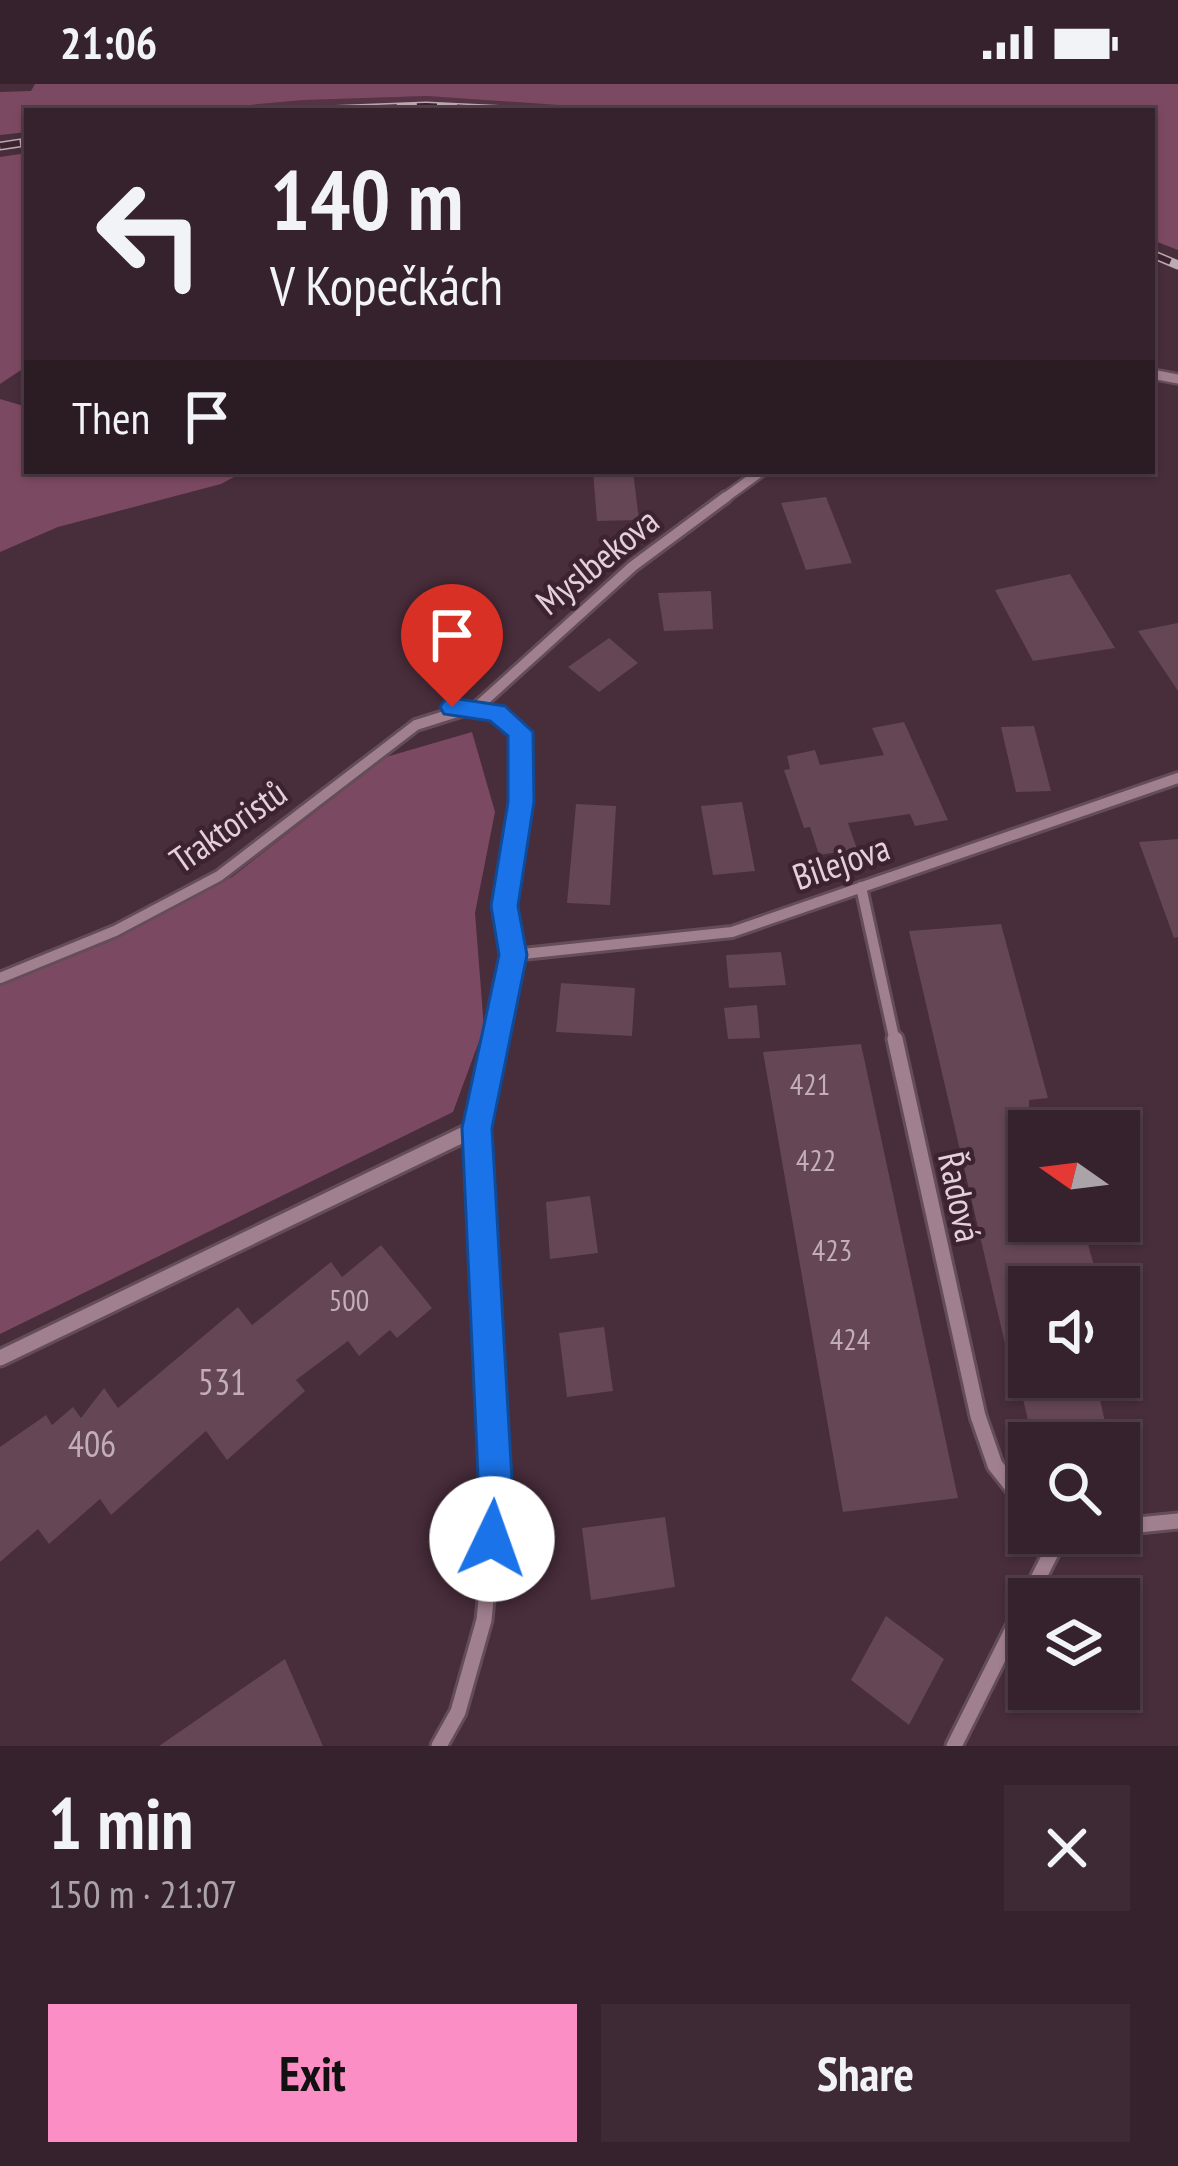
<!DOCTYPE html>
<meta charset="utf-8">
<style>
:root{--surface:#36222c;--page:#3d2a34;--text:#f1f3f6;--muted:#aaa4a9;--line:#503f48;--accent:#fb8fc5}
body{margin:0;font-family:"PT Sans Narrow",sans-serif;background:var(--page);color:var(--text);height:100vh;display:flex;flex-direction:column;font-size:45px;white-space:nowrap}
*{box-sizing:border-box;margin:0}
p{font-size:39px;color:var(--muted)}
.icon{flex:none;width:66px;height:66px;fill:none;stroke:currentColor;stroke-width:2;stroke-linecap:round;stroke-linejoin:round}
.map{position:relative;height:1662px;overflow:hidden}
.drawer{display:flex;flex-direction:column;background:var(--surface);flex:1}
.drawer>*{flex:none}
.top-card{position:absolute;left:24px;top:24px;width:1131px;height:366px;border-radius:0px;box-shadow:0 3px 9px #0004,0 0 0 3px var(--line);background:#36222c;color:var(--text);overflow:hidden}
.needle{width:78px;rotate:284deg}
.fabs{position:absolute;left:1008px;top:1026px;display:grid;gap:24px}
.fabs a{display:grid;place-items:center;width:132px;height:132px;border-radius:0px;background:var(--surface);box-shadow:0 3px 9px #0004,0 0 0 3px var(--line);font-size:60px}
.pin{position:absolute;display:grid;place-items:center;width:102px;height:102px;color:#fff;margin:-123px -51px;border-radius:50% 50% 50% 0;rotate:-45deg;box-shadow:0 0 12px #0007}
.pin .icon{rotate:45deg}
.me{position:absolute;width:132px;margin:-66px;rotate:3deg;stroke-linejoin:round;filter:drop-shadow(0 0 9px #0008)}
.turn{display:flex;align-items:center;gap:42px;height:252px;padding:0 48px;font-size:54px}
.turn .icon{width:156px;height:156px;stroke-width:2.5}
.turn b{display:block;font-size:84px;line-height:102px}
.then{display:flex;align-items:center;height:114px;padding:0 48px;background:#0003;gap:24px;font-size:45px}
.round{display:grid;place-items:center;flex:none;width:126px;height:126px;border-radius:0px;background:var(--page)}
.headline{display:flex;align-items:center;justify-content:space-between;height:204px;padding:0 48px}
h1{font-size:72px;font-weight:600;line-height:90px}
.button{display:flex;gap:24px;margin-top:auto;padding:24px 48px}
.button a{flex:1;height:138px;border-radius:0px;background:var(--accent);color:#111;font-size:48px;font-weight:600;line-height:138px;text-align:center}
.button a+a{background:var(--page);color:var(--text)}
.status{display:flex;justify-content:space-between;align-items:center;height:84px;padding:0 60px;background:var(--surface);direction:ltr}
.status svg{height:33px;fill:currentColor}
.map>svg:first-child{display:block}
</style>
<div class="status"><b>21:06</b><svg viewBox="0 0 49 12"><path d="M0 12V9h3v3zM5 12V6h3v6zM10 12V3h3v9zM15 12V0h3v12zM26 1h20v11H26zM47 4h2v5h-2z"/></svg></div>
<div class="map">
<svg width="1178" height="1662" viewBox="0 0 1178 1662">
<rect width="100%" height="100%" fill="#482d3a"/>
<path fill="#573445" d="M427,12l218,15h-459l117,-11z"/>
<path fill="#7c4962" d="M35,0h1143v166l-26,-10v-129h-507l-218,-15 -124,4 -117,11h-159v21l-27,3v-43l31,-1z
M27,69v213l-27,18v-227z
M0,315l27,8v64h218l-24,13 -163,43 -58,25z
M472,648l23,80 -20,101 9,115 -31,84 -453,222v-359l232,-98 154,-120z"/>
<path fill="#644654" d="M593,387h40l6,49 -42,1z
M826,413l26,66 -46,7 -25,-67z
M1070,490l45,74 -82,13 -38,-71z
M711,507l2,38 -49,2 -6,-38z
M1178,539v68l-40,-60z
M609,554l29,25 -39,29 -31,-25z
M904,638l44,98 -33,6 -5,-12 -62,9 9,26 -38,6 -9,-28 -6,1 -20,-58 6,-1 -3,-13 28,-6 5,15 64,-10 -12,-27z
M1034,642l17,65 -35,1 -15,-65z
M742,718l13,69 -42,4 -12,-69z
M576,720l40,2 -6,99 -43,-2z
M1178,755v98l-4,1 -35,-96z
M1001,840l47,174 -19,2v121h16l2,11 37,-2 16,57h-71v90h66l10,45 -75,6 -9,-37h-5l-107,-460z
M781,868l5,33 -57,3 -3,-33z
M561,899l74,5 -3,48 -76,-4z
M757,921l3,33 -32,1 -4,-31z
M861,960l97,454 -115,14 -80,-460z
M590,1112l8,57 -48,6 -4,-57z
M381,1161l51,63 -35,30 -7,-8 -31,26 -11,-15 -52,39 9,11 -78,69 -21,-29 -95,84 -11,-16 -51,45 -11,-15 -38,33v-115l46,-32 6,10 21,-18 8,11 23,-30 14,20 120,-101 14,18 79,-63 11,15z
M604,1243l9,64 -46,6 -8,-64z
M665,1433l10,70 -84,13 -9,-72z
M886,1532l58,43 -35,66 -58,-45z
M285,1575l38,87h-164z"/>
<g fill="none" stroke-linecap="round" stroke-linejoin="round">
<g stroke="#644d58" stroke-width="14">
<path id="minor-far2" d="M1152,290l26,5
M722,416l40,-29"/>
</g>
<g stroke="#644d58" stroke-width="16">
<path id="minor-far1" d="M477,623l156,-141 93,-69
M861,803l34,155
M513,871l219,-23 446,-154
M0,894l115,-47 104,-55 197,-151 54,-17 23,6 28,18v70l-16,104 8,49 -18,87"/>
</g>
<g stroke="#644d58" stroke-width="21">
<path id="minor" d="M895,955l83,377 17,49 34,43
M0,1274l477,-230
M1119,1443l59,-6
M1058,1455l27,-6
M439,1662l19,-34 26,-92 12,-122 -19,-370 19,-89
M954,1662l104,-207"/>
</g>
<use href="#minor-far2" stroke="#a07f8e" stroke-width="9"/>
<use href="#minor-far1" stroke="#a07f8e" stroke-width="10"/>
<use href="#minor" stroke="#a07f8e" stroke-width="15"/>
<g stroke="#beaab3" stroke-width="9">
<path id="rail" d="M297,27l129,-5 102,5
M0,62l27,-4
M1152,170l26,11"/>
</g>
<use href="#rail" stroke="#3d2330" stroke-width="6" stroke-dasharray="20" stroke-linecap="butt"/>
</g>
<path fill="#1a73e8" stroke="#114b97" stroke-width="3" d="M452,614l53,8 28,26 1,70 -16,104 9,49 -35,173 21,370 -8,53 -13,6 -12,-6 -5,-12 4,-41 -17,-370 37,-173 -8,-49 17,-104v-66l-18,-15 -46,-7 -4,-7 4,-6z"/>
<g text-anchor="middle" stroke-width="9" stroke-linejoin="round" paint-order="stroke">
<g font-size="30" fill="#c3aeb7">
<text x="810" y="1011">421</text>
<text x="816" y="1087">422</text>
<text x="832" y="1177">423</text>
<text x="349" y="1227">500</text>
<text x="850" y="1266">424</text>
</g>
<g font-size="36" fill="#e3d1d8" stroke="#3d2330">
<text transform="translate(597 477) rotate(-39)" y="13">Myslbekova</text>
<text transform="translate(228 742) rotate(-35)" y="13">Traktoristů</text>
<text transform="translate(841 778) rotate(-19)" y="13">Bilejova</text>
<text transform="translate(960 1113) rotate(78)" y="13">Řadová</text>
</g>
<g font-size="36" fill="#c3aeb7">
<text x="222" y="1311">531</text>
<text x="92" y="1373">406</text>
</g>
</g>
</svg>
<div class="fabs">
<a><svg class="needle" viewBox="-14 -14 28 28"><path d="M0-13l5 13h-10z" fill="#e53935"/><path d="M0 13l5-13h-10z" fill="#aaa4a9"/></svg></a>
<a><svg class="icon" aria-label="sound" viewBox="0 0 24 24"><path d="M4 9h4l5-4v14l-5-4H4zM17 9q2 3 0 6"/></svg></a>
<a><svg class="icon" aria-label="search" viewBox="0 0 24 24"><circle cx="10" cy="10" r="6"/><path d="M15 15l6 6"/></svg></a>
<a><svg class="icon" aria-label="layers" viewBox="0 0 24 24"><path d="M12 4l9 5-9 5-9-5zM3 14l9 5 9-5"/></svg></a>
</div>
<div class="pin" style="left:452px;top:623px;background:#d93025"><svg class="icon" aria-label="arrive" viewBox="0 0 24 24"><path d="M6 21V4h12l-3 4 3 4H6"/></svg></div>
<svg class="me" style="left:492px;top:1455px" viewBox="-20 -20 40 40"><circle r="19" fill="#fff"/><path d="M0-13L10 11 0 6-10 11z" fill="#1a73e8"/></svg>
<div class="top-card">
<div class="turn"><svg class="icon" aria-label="left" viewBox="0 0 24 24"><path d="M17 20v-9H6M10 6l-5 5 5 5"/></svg><div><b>140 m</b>V Kopečkách</div></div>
<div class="then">Then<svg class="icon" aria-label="arrive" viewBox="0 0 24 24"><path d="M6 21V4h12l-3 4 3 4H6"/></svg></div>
</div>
</div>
<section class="drawer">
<div class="headline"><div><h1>1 min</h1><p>150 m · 21:07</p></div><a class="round"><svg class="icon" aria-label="close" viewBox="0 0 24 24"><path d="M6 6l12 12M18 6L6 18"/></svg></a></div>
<div class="button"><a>Exit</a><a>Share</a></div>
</section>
